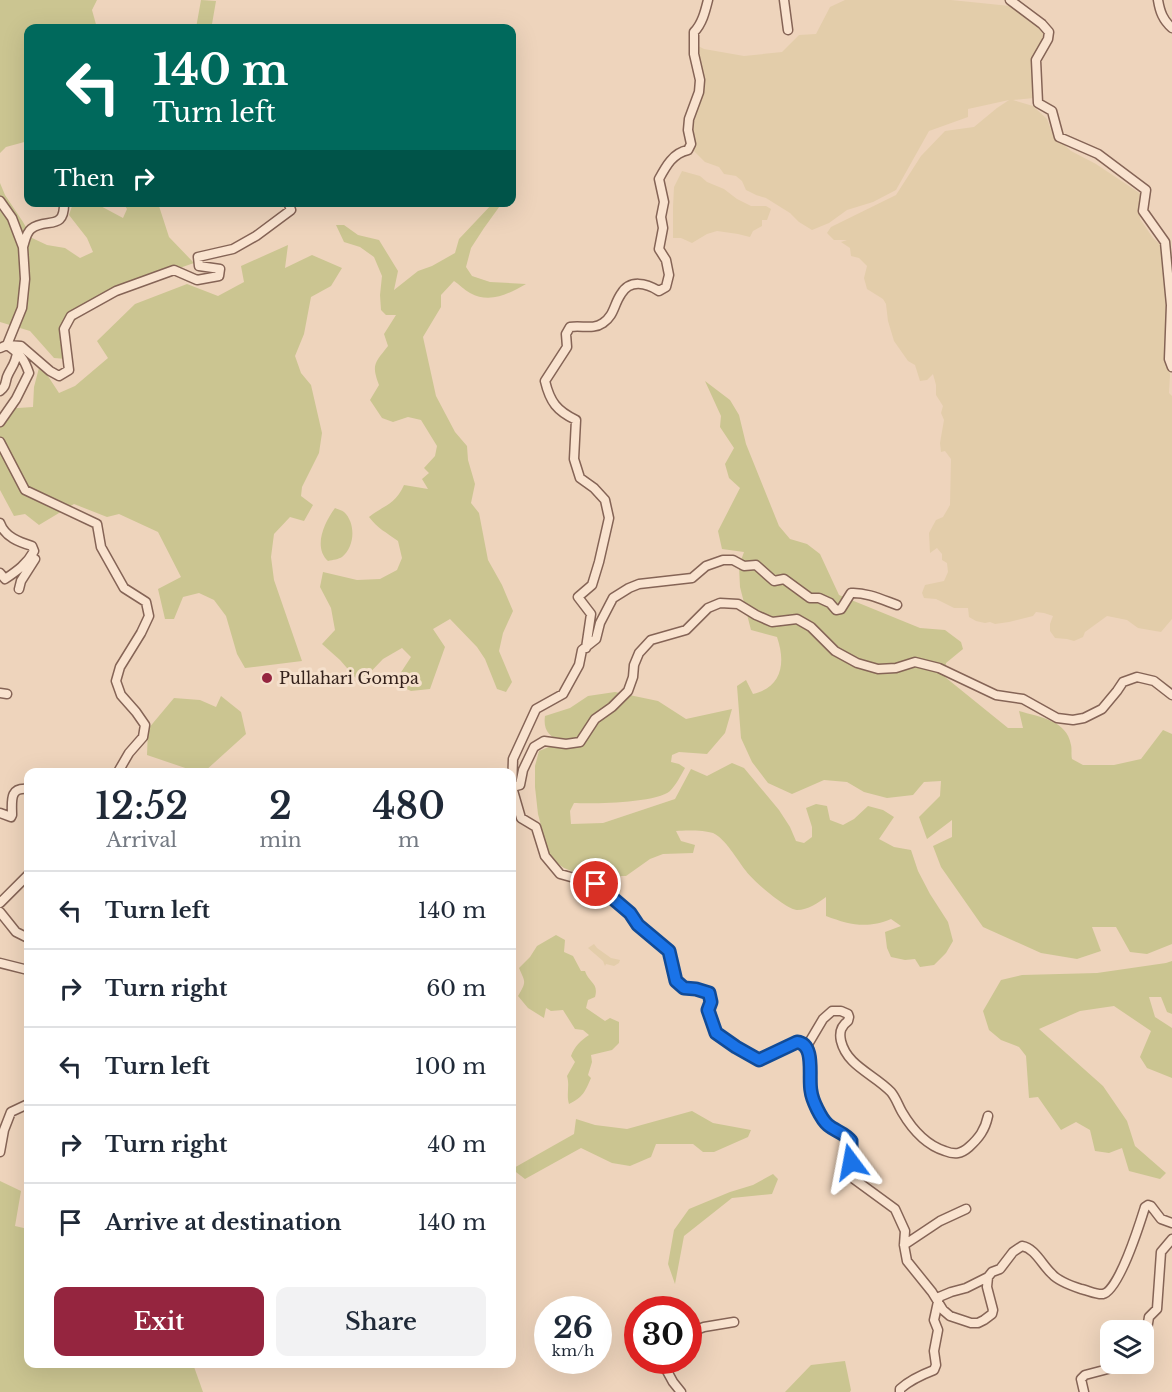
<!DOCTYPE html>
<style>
:root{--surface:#fff;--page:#f2f2f3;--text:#1f2937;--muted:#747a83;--line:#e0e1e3;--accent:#95253f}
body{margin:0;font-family:"Libre Baskerville",serif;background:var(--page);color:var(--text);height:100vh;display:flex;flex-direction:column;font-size:22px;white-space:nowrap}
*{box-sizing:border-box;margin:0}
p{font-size:20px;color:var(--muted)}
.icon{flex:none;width:33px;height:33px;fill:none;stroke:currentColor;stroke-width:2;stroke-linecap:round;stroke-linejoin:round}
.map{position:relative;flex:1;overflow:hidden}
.details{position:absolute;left:24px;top:768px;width:492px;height:600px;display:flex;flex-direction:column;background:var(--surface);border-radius:12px;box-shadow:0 6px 24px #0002}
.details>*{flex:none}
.hud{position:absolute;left:24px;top:24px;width:492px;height:183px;border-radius:12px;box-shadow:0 6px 24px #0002;background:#00695c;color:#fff;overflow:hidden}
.controls{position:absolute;left:1100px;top:1320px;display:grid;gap:12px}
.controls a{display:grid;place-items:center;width:54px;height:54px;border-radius:12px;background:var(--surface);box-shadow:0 6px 24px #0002;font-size:30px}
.speed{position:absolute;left:534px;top:1296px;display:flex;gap:12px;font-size:30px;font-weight:700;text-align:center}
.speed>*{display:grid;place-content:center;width:78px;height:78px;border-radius:50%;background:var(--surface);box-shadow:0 6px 24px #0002;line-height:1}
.speed small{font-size:15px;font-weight:400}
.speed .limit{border:9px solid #d22;background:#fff;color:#111}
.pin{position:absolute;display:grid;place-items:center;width:51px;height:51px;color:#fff;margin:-26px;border:3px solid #fff;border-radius:50%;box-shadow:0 2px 6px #0007}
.me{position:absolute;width:66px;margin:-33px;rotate:347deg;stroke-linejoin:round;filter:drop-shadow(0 0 4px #0008)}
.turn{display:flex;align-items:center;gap:21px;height:126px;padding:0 30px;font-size:27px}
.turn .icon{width:78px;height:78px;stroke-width:2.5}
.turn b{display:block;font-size:42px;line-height:51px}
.then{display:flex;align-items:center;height:57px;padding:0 30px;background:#0003;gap:12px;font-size:22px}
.eta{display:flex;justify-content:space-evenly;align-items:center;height:102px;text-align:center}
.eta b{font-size:36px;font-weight:600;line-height:42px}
.button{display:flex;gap:12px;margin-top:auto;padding:12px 30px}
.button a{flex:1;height:69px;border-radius:12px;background:var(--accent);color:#fff;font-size:24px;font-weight:600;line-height:69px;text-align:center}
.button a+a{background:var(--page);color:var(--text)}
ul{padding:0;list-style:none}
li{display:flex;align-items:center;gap:18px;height:78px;padding:0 30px;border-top:2px solid var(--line)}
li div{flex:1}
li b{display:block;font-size:22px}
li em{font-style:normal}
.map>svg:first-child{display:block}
</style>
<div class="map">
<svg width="1172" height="1392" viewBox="0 0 1172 1392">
<rect width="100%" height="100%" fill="#eed4bc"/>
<path fill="#e3cdaa" d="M845,0h106l59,6 17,11 22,15 -9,19 -6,47 -21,2 20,6 14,13 6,16 18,16 25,13 45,30 -1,25 13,19 12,11 2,92 3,34 -1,18 3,3v223l-11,13 -23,-4 -11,-8 -20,-4 -22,16 -2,5 -9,4 -7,-2 -12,-1 -5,-7v-7l3,-8 -9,-3 -8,-1 -3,4 -24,6 -14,2 -5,-2 -5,1 -9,-2 -7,-4 -1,-9h-14l-18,-9 -12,-1 -2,-5 3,-8 19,-4 4,-9 -1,-9 -5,-3v-6l-5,-6 -7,5 -1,-20 7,-13 7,-3 7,-12 1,-46 -6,-8 -4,1 -1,-9 4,-23 -3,-7 2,-7 -7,-11v-10l-3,-11 -6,6 -7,1 -5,-16 -7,-4 -14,-20 -6,-20 -2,-17 -3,-5 -16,-10 -3,-11 3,-12 -8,-8 -8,-2 -1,-8 -9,-6 6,-2h-13l-7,-7 4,-6 65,-32 25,-39 24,-25 29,-4 23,-19 12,-8 -41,9v8l-39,14 -33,59 -23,12 -26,8 -18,13 -17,7 -13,-8 -9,-9 -24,-15 -10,-3 -10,-5 -4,-9 -6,-5 -12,-2 -5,-7 -14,-5 -11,-11 -6,-21 11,-39 -5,-47 10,5 40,7 38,-4 17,-17 17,-1 14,-27z
M682,171l18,5 7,6 17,7 13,10 14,7h15l5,3 -4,11h-5v6l-9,5 -3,6 -12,-3 -21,-3 -10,3 -15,9 -11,-5h-8v-31l1,-20z
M594,944l3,4 14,10 9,2 -1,3 -5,3 -8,-2 -1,2 -2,-5 -15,-13z"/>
<path fill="#cbc591" d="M0,0h97l-5,10 5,18h-69v113l-22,6 -6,6z
M201,0l15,1 -4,23 2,4h-18z
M0,183l5,12 18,27 9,16 15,7 18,3 15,10 13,-6 -6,-14 -18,-23 4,-12h22l28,15 4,-9 -4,-6h35l11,34 25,26 -69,24 -40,23 -19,20v29l-12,-1 -24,-27 -30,-9z
M493,203h9l-18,25 -13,20 -5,19 6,9 18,6 36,2c-18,10 -36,20 -56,9 -6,-3 -11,-9 -16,-12l-13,14v12l-18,30 13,59 19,36 12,14 1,14 7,24 -4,19 8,10 9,47 14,25 11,26 -10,22 -4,18 13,31 -6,10 -9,-3 -12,-30 -8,-12 -27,-28 -17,10 12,18 -15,42 -19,2 -17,-8 17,-26 -9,-9 -19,11 -23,24 -20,-23 -18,-16 13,-14 -4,-22 -11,-21 3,-15 34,8 23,-1 17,-9 5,-12 -4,-17c-12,-9 -20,-12 -29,-24 15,-12 26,-12 35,-32l24,4 -6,-10 7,-6 -5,-5 11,-12 2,-10 -16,-26 -13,-3 -15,5 -11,-4 -12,-18 9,-15c-8,-21 -4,-22 9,-39l-4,-12 12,-19h-10l-5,-5 -1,-15 2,-19 -8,-19 -14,-10 -16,-5 -8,-17h8l14,10 21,5 19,31 -4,19 24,-19 14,-5 23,-13 4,-14z
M288,245l-3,23 27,-13 30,13 -11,18 -20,11 -7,37 -9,22 6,17 10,12 11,48 -3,20 -17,34 -1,9 12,9 -9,16 -14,-4 -16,17 -3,23 3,23 28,81 -57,7 -8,-14 -11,-38 -12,-16 -15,-7 -16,4 -9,22h-9l-7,-30 23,-12 -23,-45 -39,-18 -12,3 -33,-13 -35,21 -14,-11 -11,2 -14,-26v-77l3,-4 30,-2 1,-20 6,-23 19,29 16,-7 33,-28 -11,-17 38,-37 52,-20 31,12 26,-14 -3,-16z
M705,381l25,19 9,15 7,29 33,82 11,13 17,5 13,10 19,41 81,33 25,2 16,12 2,7 -17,14 -1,14 63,51h15l-4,-17c20,6 48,9 52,34 1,4 0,10 1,14l11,6h31l27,-6 22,-29 9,4v210l-25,10 -17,-2 -14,-25h-24l9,24 -24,8 -36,-6 -58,-26 -42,-60 -8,-21 19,-9v-17l-25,19 -8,-22 21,-21 1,-15 -17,1 -11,13 -26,3 -23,-6 -17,-10 -23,-2 -32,14 -24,-11 -16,-21 -11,-24 -4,-52 9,-6 7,14c29,-7 33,-31 24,-57l-26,-7 -11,-43 -1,-21 5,-14 -22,-3 -4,-18 22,-43 -11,-10 -4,-14 9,-16 -14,-21 1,-11z
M335,508c2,1 7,2 9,4 12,11 11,35 -2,45 -3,2 -9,3 -14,4 -15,-14 -4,-38 7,-53z
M615,692l43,9 28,18 46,-10 -7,24 -18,21 -28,-2 -7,3 -1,7 8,2 6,4c-4,7 -9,17 -15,23 -13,12 -77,13 -96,12l-4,8 1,13 32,-1 72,-24 16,-30 16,7 25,-13 12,5 35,42 11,17 6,14 8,2 8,-6v-10l-6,-19 10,-4 11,2 3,14 13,5 11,-6 14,-13 15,4 11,7 -15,22 15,8 17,3 7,21 12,23 18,28 5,19 -7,12 -12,12 -14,2 -5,-8 -10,1 -14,-3 -4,-9 -2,-16 16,-6 -10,-7c-24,10 -41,6 -65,-3v-19c-8,6 -18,13 -29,13 -11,-1 -44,-29 -51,-39 -8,-10 -21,-33 -33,-38 -8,-3 -28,-3 -37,-2l5,10 14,4 -2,8 -30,1 -13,5 -24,17h-28l-17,-1 -17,-7 -13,-9 -5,-14 -8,-31 -3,-27v-21l4,-15 22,-9c-12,-6 -18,-12 -16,-26l25,-8 18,-12z
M221,696l20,16 5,22 -42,38h-7l-50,-17 1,-26 26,-31 26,2 16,7z
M556,935l9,5 -1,12 9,4 8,15h4c4,12 14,12 10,26l-7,3 -2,8 19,13 5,-3 9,4v21l-7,7 -21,5 1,7 -4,13 3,3c-6,14 -8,19 -22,26 -3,-10 1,-18 -2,-28l8,-14 -4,-6c3,-9 10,-16 18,-21l-6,-5 -8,-1 -12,-19 -12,1 -5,-3 -2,10 -16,-10 -10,-12c9,-15 7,-14 1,-28l11,-11 7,-11z
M1172,961v53l-5,-2 -6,-15h-12l6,20 17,11v50l-25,-10 -7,-11 11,-26 -37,-25 -34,5 -41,18 64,57 24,35 8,25 31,27 -6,6 -31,-8 -7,-23 -13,5 -14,-2 -5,-21 -14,-8 -15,8 -23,-33 -9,1 -3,-42 -7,-9 -18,-7 -12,-10 -6,-19 18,-31 21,-5 75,-2 69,-10z
M692,1111l21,12 38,7 -3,7 -34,15h-11l-10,-8h-37l-5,13 -21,9 -18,-3 -31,-15 -56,31 -13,-10 62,-35 2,-15 19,6 32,4z
M773,1174l5,5 -6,15 -40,4 -48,38 -9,48 -7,-20 6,-34 15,-21 41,-17 23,-7z
M0,1181l21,10 -6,35 13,3v135h165l10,28h-203z
M845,1361l6,29 -1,2h-65l26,-27z"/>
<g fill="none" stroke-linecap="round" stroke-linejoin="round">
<g stroke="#856456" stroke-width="11">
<path id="minor" d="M784,0l4,30
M1010,0l32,24 7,8 -1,7 -12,21 2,43 14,8 7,26 39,17 48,36 -3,21 22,31 6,63 -2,54 3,8
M1158,0c2,12 5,20 14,28
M0,201l12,17 11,29 2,32 -3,29 -15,37
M23,247c2,-6 3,-14 8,-18 15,-12 34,3 33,-27
M0,348l7,-3 14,1 29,25 9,5 10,-6 -5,-41 7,-13 45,-25 58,-21 23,10 22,-4 1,-7 -21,-3 -1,-9 35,-8 23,-13 35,-26 -3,-8
M0,391c6,-5 5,-7 7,-14 4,-10 9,-13 10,-25
M0,422l16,-23 13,-26c-5,-15 -9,-19 -22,-28
M0,442l25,48 72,34 4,23 23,41 22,14 3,14 -8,17 -21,34 -4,14 5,14 15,17 9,13 -2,12 -14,16 -11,19
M0,523c5,14 19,19 32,23l2,5c-7,13 -17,20 -29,28l-5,-6
M19,589l2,-8 14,-22
M897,605c-14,-5 -31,-13 -46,-12l-10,16 -5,1 -6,-7 -11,-5h-9l-26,-19 -10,2 -18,-16 -12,1 -11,-6h-10l-17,6 -14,12 -53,6 -10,4 -16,10 -13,25 -4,16 -14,11 -3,15 -16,29 -27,15 -23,50 -1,28 9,31 15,9 9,29 15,18 36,10 34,29 7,12 32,26 7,30 8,7 12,1 13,4 2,9 -3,8c2,7 4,17 9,23 10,13 29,18 42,27l38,-18h5l5,4c6,26 -1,51 17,75 7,9 20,11 27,20v30l3,8 41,30 10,22 -1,14 3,16 25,31 11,18 7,6 21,7h7l6,-3 8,-6 1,-4 -6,-23 1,-10 4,-5 8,-3 13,-17 9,-6c13,2 20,19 30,28 6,7 20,12 29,15 6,1 16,6 22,5 16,-3 37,-71 42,-87l3,-2 3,1 10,13 11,4
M586,648l5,-34 -13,-17 14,-12 7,-23 10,-44 -4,-18 -11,-12 -14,-10 -6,-19 2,-39c-19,-9 -26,-18 -31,-39l22,-34 -1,-13 4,-7c12,-2 23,3 33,-4 11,-7 11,-19 18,-29 9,-15 25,-11 38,-3l7,-4 3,-12 -3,-15 -7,-11 4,-21 -2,-11 3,-15 -5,-23c7,-13 14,-26 29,-29l3,-6 -3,-14 1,-11 10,-27 1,-12 -6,-26v-22c8,-8 11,-20 14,-32
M0,693l7,1
M512,787l8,-2 3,-15 11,-23 10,-6 22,3 14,-2 15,-23 17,-12 16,-16 5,-14 1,-12 5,-12 12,-13 35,-10 22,-22 12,-5 18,1 18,11 16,7 25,-3 14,8 24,24 22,12 21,6 18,-1 19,-6 24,6 57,27 27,4 34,19 16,2 11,-2 18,-9 15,-18 6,-9 14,-5 17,4 18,14
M0,813l11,4 1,-2c0,-14 -3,-28 16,-26
M0,903l28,-28
M0,912l16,20 12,6
M0,963l28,7
M807,1046l16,-27 9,-8h9l7,3 1,3 -1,4c-7,5 -9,11 -7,20 6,25 33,33 50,51 5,6 7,13 11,20 10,17 24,33 43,39 10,4 16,3 24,-4 10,-9 16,-17 19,-31
M0,1152l4,-22 7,-18 17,-8
M904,1245l36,-24 26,-12
M688,1333l16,-6 30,-5
M1143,1344l2,-3 4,-24 8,-8 4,-57 11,-13
M661,1360l12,22 8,10
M900,1392v-3c10,-9 21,-14 34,-19l2,-5 -2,-14 4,-21 -4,-10 5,-23 12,-5 15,-4 22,-11
M1084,1392l-3,-13 4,-4 42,-11"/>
</g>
<use href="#minor" stroke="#f9e3cf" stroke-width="8"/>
</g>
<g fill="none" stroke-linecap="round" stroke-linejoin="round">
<g stroke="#114b97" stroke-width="15">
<path id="route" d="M596,884l34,29 8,12 31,26 7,30 8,7 12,1 13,4 2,9 -3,8 8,23 20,14 23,13 38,-18c19,2 11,35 14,49 1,9 10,28 17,34 7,6 17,8 23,16v21"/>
</g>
<use href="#route" stroke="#1a73e8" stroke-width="10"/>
</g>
<circle fill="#95253f" stroke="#f5e0cc" stroke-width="2" cx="267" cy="678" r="6"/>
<g text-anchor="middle" stroke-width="6" stroke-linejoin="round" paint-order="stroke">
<g font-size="16" fill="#34211b" stroke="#f5e0cc" text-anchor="start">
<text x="279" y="684">Pullahari Gompa</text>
</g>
</g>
</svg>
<div class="controls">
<a><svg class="icon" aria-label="layers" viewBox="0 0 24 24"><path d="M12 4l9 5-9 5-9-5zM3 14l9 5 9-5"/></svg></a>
</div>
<div class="speed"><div>26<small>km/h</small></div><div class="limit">30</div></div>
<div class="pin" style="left:596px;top:884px;background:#d93025"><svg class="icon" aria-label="arrive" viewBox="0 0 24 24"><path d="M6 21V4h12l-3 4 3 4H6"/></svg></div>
<svg class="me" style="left:851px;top:1162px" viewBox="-20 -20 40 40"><path d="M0-17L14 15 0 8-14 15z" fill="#1a73e8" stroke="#fff" stroke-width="4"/></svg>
<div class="hud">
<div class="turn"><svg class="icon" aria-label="left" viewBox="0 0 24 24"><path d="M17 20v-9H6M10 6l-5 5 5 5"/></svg><div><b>140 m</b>Turn left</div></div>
<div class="then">Then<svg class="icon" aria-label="right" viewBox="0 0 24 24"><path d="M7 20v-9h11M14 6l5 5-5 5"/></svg></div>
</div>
<section class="details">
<div class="eta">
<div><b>12:52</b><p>Arrival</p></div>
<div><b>2</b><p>min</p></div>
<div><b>480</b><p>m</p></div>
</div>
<ul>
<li><svg class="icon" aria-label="left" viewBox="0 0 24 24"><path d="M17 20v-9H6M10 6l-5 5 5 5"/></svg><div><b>Turn left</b></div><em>140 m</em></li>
<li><svg class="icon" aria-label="right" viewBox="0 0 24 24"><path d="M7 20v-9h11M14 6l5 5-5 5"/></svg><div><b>Turn right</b></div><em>60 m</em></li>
<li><svg class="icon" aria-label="left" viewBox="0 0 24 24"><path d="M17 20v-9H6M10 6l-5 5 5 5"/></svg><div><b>Turn left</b></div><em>100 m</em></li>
<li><svg class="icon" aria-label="right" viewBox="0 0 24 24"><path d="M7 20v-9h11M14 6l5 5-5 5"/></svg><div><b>Turn right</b></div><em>40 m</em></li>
<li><svg class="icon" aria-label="arrive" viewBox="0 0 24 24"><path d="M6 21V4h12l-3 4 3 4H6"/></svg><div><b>Arrive at destination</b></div><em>140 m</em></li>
</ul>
<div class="button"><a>Exit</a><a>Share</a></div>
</section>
</div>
